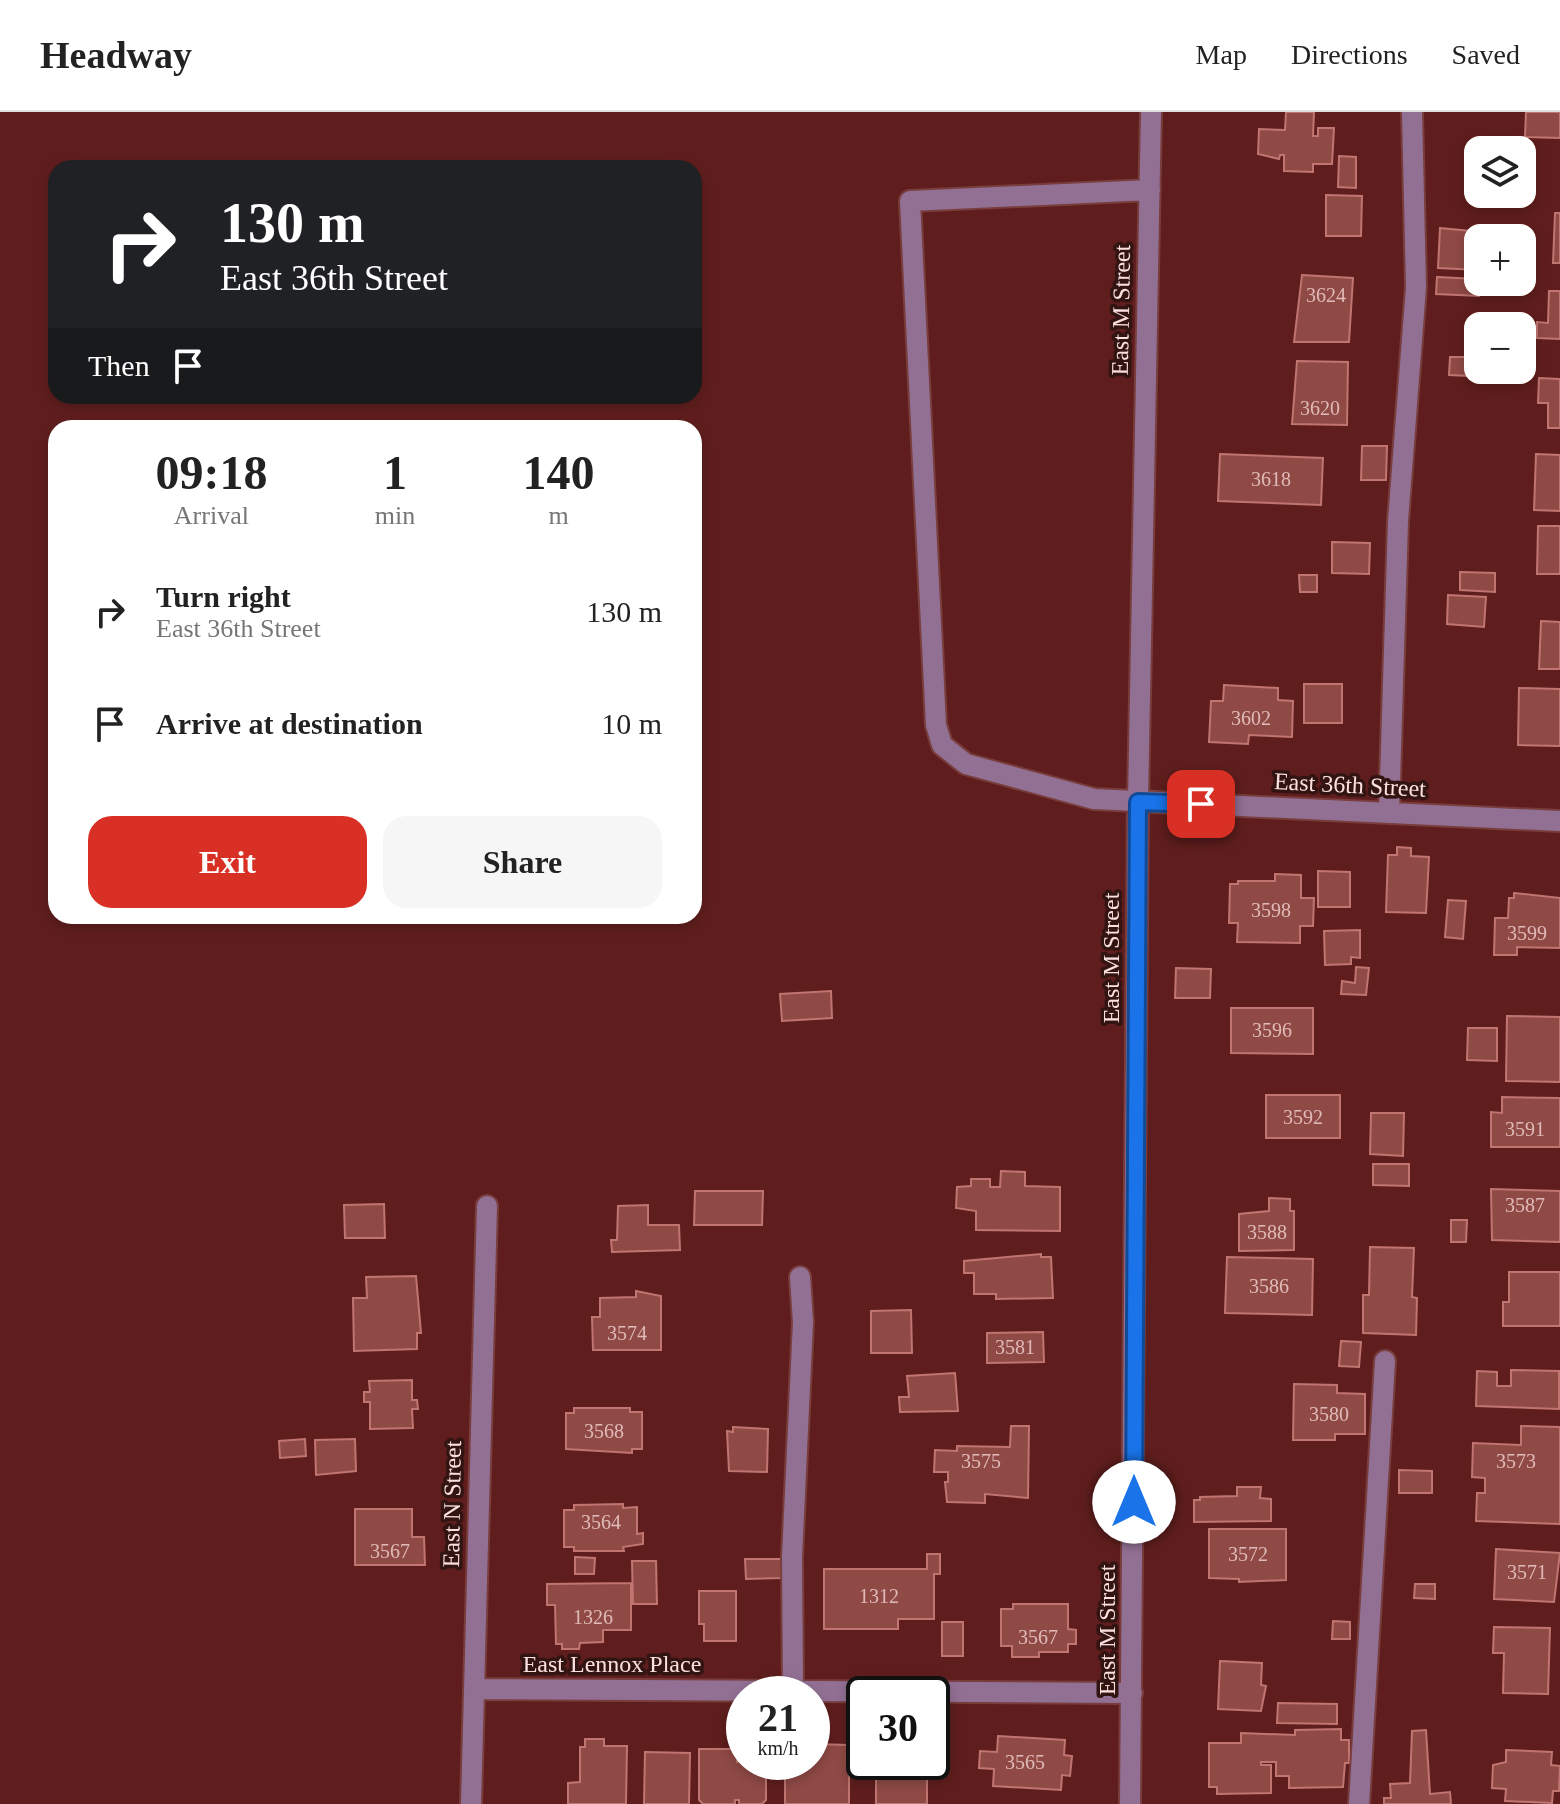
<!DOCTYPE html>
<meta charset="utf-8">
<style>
:root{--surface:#fff;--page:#f6f6f6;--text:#222;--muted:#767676;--line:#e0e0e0;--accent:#d93025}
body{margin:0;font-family:Georgia,serif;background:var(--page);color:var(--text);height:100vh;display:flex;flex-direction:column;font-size:30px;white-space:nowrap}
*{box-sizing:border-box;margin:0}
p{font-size:26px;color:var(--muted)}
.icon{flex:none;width:44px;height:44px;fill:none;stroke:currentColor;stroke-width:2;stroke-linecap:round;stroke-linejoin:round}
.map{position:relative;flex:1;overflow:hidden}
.drawer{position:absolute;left:48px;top:308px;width:654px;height:504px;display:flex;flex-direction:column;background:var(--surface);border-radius:24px;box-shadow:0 4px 12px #0003}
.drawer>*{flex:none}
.top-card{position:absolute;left:48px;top:48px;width:654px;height:244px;border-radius:24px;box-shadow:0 4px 12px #0003;background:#202124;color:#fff;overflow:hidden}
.fabs{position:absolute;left:1464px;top:24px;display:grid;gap:16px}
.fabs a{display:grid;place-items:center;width:72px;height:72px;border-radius:16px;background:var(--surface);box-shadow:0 4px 12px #0003;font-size:40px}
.speed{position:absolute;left:726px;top:1564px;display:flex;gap:16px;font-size:40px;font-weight:700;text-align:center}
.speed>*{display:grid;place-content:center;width:104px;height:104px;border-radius:50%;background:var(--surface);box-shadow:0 4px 12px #0003;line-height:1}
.speed small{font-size:20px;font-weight:400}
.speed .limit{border:4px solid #111;border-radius:12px;background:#fff;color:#111}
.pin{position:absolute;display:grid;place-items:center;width:68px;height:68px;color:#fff;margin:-34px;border-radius:16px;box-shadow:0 4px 12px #0006}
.me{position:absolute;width:88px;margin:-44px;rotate:0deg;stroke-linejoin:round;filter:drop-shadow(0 0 6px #0008)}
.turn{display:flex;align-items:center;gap:28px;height:168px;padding:0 40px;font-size:36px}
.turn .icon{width:104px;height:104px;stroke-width:2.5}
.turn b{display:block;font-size:56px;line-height:68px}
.then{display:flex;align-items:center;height:76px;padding:0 40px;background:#0003;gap:16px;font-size:30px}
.eta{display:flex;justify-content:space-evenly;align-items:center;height:136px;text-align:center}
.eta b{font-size:48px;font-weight:600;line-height:56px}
.action{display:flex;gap:16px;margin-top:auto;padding:16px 40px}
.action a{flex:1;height:92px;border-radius:24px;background:var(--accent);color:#fff;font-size:32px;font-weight:600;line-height:92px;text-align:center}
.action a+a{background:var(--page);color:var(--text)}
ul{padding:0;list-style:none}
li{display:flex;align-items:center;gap:24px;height:112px;padding:0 40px}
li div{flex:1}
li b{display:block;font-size:30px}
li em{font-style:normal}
header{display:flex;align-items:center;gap:48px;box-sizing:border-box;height:112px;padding:0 40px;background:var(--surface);border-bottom:2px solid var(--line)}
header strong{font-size:38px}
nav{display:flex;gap:44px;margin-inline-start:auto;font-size:28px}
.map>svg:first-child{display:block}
</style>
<header>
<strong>Headway</strong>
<nav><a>Map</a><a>Directions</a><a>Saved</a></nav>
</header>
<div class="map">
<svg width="1560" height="1692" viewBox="0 0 1560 1692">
<rect width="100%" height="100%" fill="#5f1e1d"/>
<path fill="#904a46" stroke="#c07570" stroke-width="2" d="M1286,0h28l-1,24h5v-8h16l-2,36h-19v8l-29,-1v-16h-4l-1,4 -21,-5 1,-25 26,1z
M1526,0h34v26l-35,-1z
M1339,44l17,1v31l-18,-1z
M1326,83l36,1 -1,40h-35z
M1555,101h5v50h-7z
M1440,116l41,4 -3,38 -40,-2z
M1302,163l51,3 -4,64h-55z
M1437,165l41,2 1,17 -43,-2z
M1549,179h11v48l-23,-1v-16l11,1z
M1450,245h28v13h13l-1,7 -41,-2z
M1297,249l51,1 -1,63 -55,-1z
M1539,266l21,1v49h-12v-25h-10z
M1362,334h25l-1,34h-25z
M1220,342l103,4 -2,47 -103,-4z
M1536,342l24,1v56l-26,-1z
M1538,414h22v48h-23z
M1332,430l38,1 -1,31 -37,-1z
M1460,460l35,1v19l-35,-2z
M1299,463h18v17h-17z
M1448,483l38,2 -2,30 -37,-3z
M1541,509l19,1v47h-21z
M1304,572h38v39h-38z
M1224,573l54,3v12l15,1 -1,36 -43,-2 -1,9 -39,-2 2,-41h12z
M1519,576l41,1v57l-42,-1z
M1397,735l14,1v8l18,1 -3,56 -40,-1 2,-57h9z
M1318,759l32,1v35h-32z
M1275,762l26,1v23h13l-1,28h-13v17l-63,-1 1,-19h-9l1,-39h8v-3h37z
M1514,781l46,5v50l-43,-1v8h-23l1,-37h13l1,-20h5z
M1448,788l18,1 -3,38 -18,-2z
M1360,818v28l-9,-1v7l-26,1 -1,-34z
M1356,855l13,1 -3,27 -25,-1 1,-13 13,2z
M1176,856l35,1 -1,29h-35z
M831,879l1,27 -50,3 -2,-27z
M1231,896h82v46l-82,-1z
M1507,904l53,1v65l-54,-1z
M1468,916h29v33l-30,-1z
M1266,983h74v43h-74z
M1502,985l58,1v49h-69v-35l11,1z
M1371,1001h33l-1,43 -33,-2z
M1373,1052h36v22l-36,-1z
M1001,1059l24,1v14l35,1v44l-84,-1v-19l-20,-3 1,-21 14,-1v-7h19v8h10z
M1491,1077l69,2v51l-68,-2z
M695,1079h68l-1,34h-68z
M1269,1086l21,1v12h4v39l-55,1v-37l30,-3z
M384,1092l1,34h-40l-1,-33z
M648,1093v20h31l1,25 -68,2 -1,-12h6l1,-34z
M1451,1108h16l-1,22h-15z
M1370,1135l44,1 -2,49 5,1 -1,37 -53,-2v-38h6z
M1041,1142v3h10l2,41 -57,1v-5h-22v-21h-10v-12z
M1227,1145l86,2 -1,56 -87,-2z
M1509,1160h51v54h-57v-24h6z
M416,1164l5,57h-4v16l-63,2 -1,-53h14l-1,-21z
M636,1179l25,5v54h-68l-1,-33h8v-19l36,-1z
M911,1198l1,43h-41v-42z
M1043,1220l1,30 -57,1v-30z
M1341,1229l20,1 -2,25 -20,-1z
M1511,1258l48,1v38l-83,-3 1,-35 20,1v14h14z
M955,1261l3,38 -58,1 -1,-15h10l-2,-21z
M412,1268v20h5l1,9h-6l1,19 -43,1v-27h-6v-10h6l-1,-11z
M1294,1272l43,1v8l28,1v40h-30v6h-42z
M574,1296h56v4h12v37h-10v4l-66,-4v-36h8z
M1011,1314h18l-1,72 -43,-4v9l-38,-1 -2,-20h3v-10h-14l1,-22 22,1v-5l53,1z
M1521,1314l39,1v97l-84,-3 1,-28h8v-15l-13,-1 1,-34 48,2z
M733,1315l35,2 -1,43 -38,-1 -2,-40 6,1z
M305,1327l1,17 -26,2 -1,-17z
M355,1327l1,32 -40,4 -1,-35z
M1399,1358l33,1v22h-33z
M1237,1375h24l-1,11 11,1v22l-77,1v-22h6v-3l37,-1z
M623,1392v4l14,-1v27l6,-1v11l-20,3 1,4h-50v-4h-10v-37h10v-5z
M355,1397h57v28h12l1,28h-70z
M1209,1417h77v51l-47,2v-3l-30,-1z
M1496,1437l64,4 -6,49 -60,-3z
M927,1442h13v20h-6v45h-36v10h-74v-60h103z
M575,1445l20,1 -1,16h-19z
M745,1447h36v19l-35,1z
M632,1449h24l1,43h-24z
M631,1471v47h-28v12l-23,1 -1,6h-17v-5h-6l-1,-39h-8v-21z
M1415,1472h20v15l-21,-1z
M699,1479h37v50h-32v-17h-5z
M1013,1492h55v25l8,1v14h-8v8h-29v5h-27v-11h-11v-37h12z
M1333,1509l17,1v17h-18z
M942,1510h21v34h-21z
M1494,1515l56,1 -2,66 -45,-1 1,-40h-11z
M1220,1549l42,2 -1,22 5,1 -5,25 -43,-2z
M1278,1591l59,1v20l-60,-1z
M1341,1617v11h8v23h-4l-2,24 -54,1v-12h-13v-14h-15v3h10v28l-54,1v-7h-8v-44h32v-10l54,2v-5z
M1426,1618l4,64 20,-2 1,12h-67v-6h7l-1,-14 20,-1 2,-52z
M998,1624l67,4 -1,15 8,1 -2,20 -8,-1 -1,15 -68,-4 1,-17 -15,-1 1,-17 17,1z
M585,1627h19v7h23l-1,58h-58v-21l12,-1v-35h5z
M812,1632l37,1v59h-64v-42h27z
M699,1637h38v13h29v38l-4,4h-23v-4h-4v4h-32l-4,-4z
M1506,1638l46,2 -1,13 9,1 -1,25h-6l-1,12 -47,-2 1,-12 -14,-1 1,-23 13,-3z
M645,1640l45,1 -1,51h-45z
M876,1650h51v42h-51z"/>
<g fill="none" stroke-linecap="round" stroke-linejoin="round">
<g stroke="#783d3c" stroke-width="24">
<path id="minor" d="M1150,78l-240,11 26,524 6,20 24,19 128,35 466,22
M1389,701l9,-292 18,-234 -4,-175
M475,1577l657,4
M793,1580l-1,-135 11,-235 -3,-45
M471,1692l16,-598
M1130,1692l8,-1002 13,-690
M1359,1692l26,-443"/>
</g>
<use href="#minor" stroke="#927094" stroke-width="20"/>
</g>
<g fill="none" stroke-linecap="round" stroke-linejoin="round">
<g stroke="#114b97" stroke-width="20">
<path id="route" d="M1134,1390l4,-700 63,2"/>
</g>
<use href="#route" stroke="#1a73e8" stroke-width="14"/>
</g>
<g text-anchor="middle" stroke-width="7" stroke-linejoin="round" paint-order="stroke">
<g font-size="20" fill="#e0bab8">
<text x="1326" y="190">3624</text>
<text x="1320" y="303">3620</text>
<text x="1271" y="374">3618</text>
<text x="1251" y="613">3602</text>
<text x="1271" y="805">3598</text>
<text x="1527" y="828">3599</text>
<text x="1272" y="925">3596</text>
<text x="1303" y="1012">3592</text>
<text x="1525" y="1024">3591</text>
<text x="1525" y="1100">3587</text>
<text x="1267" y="1127">3588</text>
<text x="1269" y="1181">3586</text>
<text x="627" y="1228">3574</text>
<text x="1015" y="1242">3581</text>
<text x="1329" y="1309">3580</text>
<text x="604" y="1326">3568</text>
<text x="981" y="1356">3575</text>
<text x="1516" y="1356">3573</text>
<text x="601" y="1417">3564</text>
<text x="390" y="1446">3567</text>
<text x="1248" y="1449">3572</text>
<text x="1527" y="1467">3571</text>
<text x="879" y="1491">1312</text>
<text x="593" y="1512">1326</text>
<text x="1038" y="1532">3567</text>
<text x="1025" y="1657">3565</text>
</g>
<g font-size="24" fill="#fae0de" stroke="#321513">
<text transform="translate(1121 198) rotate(-89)" y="8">East M Street</text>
<text transform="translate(1350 673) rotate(3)" y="8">East 36th Street</text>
<text transform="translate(1111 846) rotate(-90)" y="8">East M Street</text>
<text transform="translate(452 1392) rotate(-89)" y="8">East N Street</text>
<text transform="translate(1107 1518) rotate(-90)" y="8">East M Street</text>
<text x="612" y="1560">East Lennox Place</text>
</g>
</g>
</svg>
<div class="fabs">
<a><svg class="icon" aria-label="layers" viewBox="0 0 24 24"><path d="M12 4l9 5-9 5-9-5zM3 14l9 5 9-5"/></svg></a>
<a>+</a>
<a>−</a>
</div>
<div class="speed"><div>21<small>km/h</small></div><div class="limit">30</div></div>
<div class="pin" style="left:1201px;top:692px;background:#d93025"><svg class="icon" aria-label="arrive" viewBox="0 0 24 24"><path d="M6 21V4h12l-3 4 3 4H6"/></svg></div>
<svg class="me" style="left:1134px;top:1390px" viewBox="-20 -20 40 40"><circle r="19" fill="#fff"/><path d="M0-13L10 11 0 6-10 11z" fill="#1a73e8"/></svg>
<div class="top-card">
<div class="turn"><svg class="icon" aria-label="right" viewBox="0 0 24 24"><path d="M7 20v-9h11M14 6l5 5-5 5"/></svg><div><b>130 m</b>East 36th Street</div></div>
<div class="then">Then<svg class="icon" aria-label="arrive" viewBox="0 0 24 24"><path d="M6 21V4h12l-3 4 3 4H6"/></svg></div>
</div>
<section class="drawer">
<div class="eta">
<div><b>09:18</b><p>Arrival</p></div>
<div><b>1</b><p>min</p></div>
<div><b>140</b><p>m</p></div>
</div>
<ul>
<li><svg class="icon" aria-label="right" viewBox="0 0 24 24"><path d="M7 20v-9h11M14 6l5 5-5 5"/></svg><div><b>Turn right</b><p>East 36th Street</p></div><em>130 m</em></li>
<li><svg class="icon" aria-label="arrive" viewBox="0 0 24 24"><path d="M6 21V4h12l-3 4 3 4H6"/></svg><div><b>Arrive at destination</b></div><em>10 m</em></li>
</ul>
<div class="action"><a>Exit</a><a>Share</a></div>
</section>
</div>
